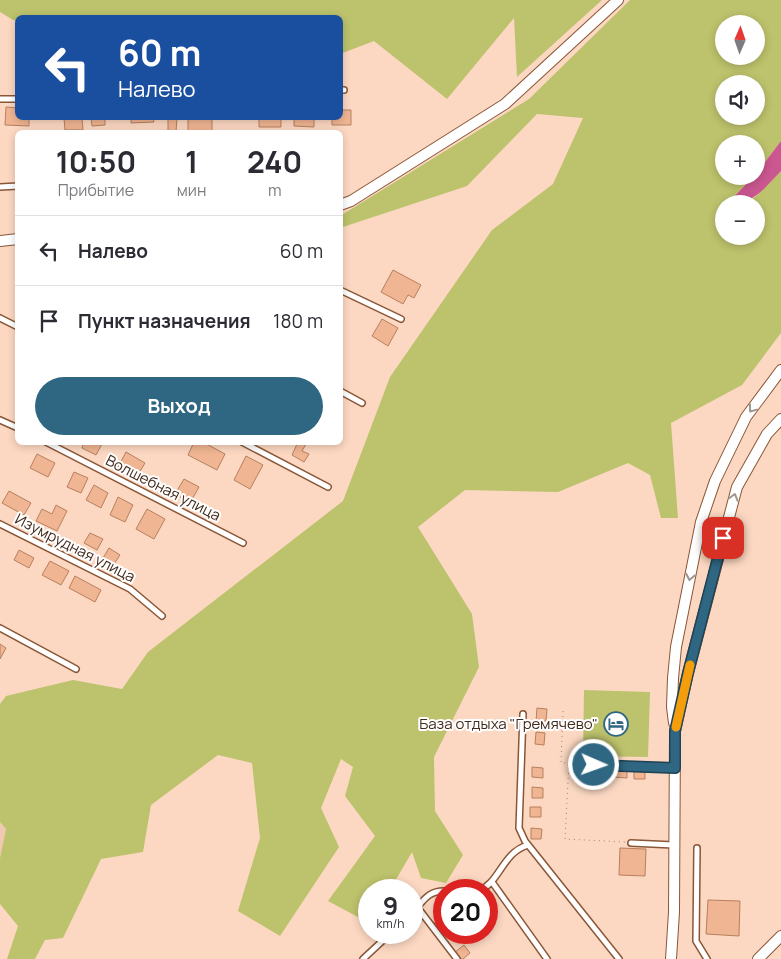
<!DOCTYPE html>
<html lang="ru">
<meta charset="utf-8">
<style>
:root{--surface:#fff;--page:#f2f2f3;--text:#2b2b33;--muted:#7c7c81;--line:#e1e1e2;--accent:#2f6681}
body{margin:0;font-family:Manrope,sans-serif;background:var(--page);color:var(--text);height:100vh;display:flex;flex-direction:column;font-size:19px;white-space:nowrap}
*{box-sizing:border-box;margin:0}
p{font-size:16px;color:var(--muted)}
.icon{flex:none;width:28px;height:28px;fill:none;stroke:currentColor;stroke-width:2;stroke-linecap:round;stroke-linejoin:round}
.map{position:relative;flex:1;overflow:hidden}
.drawer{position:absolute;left:15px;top:130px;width:328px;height:315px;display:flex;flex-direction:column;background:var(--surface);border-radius:8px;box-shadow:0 2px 8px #0003}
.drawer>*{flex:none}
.guide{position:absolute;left:15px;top:15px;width:328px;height:105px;border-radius:8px;box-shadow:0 2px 8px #0003;background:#1a4fa0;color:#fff;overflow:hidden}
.needle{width:32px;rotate:2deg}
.buttons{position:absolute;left:715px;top:15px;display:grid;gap:10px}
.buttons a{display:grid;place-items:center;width:50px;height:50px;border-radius:50%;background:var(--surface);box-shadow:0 2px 8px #0003;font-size:25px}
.speed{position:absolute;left:358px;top:879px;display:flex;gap:10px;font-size:25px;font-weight:700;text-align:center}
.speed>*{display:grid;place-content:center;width:65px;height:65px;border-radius:50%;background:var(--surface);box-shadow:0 2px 8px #0003;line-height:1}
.speed small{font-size:12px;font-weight:400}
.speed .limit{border:8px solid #d22;background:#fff;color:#111}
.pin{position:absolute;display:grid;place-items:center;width:42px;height:42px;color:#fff;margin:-21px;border-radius:10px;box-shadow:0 2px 8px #0006}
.me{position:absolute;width:55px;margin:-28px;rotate:92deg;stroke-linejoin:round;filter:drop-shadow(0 0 4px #0008)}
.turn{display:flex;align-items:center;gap:18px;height:105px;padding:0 20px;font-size:22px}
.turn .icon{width:65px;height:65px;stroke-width:2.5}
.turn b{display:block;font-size:35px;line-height:42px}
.eta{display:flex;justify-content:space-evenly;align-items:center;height:85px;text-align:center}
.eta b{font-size:30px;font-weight:700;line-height:35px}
.primary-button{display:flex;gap:10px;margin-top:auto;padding:10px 20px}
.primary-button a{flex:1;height:58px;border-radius:30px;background:var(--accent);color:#fff;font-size:20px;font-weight:700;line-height:58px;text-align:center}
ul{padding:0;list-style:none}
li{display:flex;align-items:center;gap:15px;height:70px;padding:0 20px;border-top:1px solid var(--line)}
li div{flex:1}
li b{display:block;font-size:19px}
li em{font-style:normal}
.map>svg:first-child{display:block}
</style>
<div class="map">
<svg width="781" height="959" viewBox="0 0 781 959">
<rect width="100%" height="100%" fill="#fcd8c2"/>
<path fill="#f1c8b1" d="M0,822l6,7 -6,29z"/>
<path fill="#bdc26c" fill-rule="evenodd" d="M0,0h602l-85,77 -3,-59 -67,81 -73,-58 -34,13v-36h-322l-1,3 -4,-1 -13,-8z
M630,0h151v141l-25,33v-30h-32v32h30l-27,28h-3v3l-7,7 7,-2v24h32v-32h-15l14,-7 26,-26v162l-39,52 -71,38 7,95h-17l-11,-43 -22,-12 -70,29 -93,-2 -47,37 54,87 7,53 -45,90 1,54 28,44 -17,28 -25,-5 -9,-26 -22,38h-21v33l-41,-22 47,-65 -30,-40 8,-29 -12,-8 -20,49 18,39 -59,89 -42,-25 22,-73 -8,-75 -34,-8 -67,50 -8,47 -42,7 -38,79 -18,2 -10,19h-28l11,-33 -18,-22v-46l6,-29 -6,-7v-118l6,-8 67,-16 49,9 26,-37 195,-151 47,-124 102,-147 61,-46 30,-66 -46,-4 -70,72 -127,42v-12l189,-117zM724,24h32v32h-32zM724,84h32v32h-32z
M584,690l66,2 -2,65 -65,-1z"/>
<path fill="#cb5790" d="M781,141v30c-18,18 -26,33 -54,33l27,-28h2v-2z"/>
<path fill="#f0b592" stroke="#b7805e" d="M6,107l12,1v10h11v8l-24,-1z
M340,110h11v15h-19v-7h8z
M64,118h18l1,12h-18z
M91,118h14v7l-13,1z
M131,118h22l1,4 -23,1z
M168,118h9l-1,14h-8z
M188,118h24v13h-24z
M259,118h22v9h-22z
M294,118h20v9l-20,-1z
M16,214h2v19h-2z
M393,270l28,15 -7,13 -6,-3 -5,9 -22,-12z
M382,319l16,9 -10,18 -16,-10z
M84,442h19l-7,13 -14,-7z
M194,442h9l22,12 -8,16 -29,-15z
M298,442h9l-5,9 7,3 -5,8 -12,-7z
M126,452l19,11 -9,15 -18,-11z
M37,454l18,9 -7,14 -18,-9z
M246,456l17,9 -13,24 -16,-9z
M74,472l14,6 -7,15 -14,-6z
M184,479l15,8 -9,16 -15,-9z
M94,485l14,8 -7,15 -15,-8z
M9,491l22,12 -7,12 -22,-12z
M118,497l15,8 -8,17 -15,-7z
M56,505l11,6 -10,20 -21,-10 6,-12 10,5z
M147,509l18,10 -11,20 -18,-10z
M90,533l13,6 -6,11 -13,-7z
M109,548l11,7 -10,15 -10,-7z
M19,550l15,8 -5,10 -15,-8z
M50,561l19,10 -8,14 -19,-10z
M75,576l26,14 -6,12 -26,-14z
M0,644l6,4 -6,11z
M537,708l10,1 -1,12h-10z
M536,732l9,1 -1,12 -9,-1z
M532,767l11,1v10l-11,-1z
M614,769l13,1v8l-14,-1z
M594,770h11v7h-11z
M634,771l11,1v7h-11z
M532,787l11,1v10h-11z
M530,807h11v10h-11z
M531,828l11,1 -1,10h-10z
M620,848l26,1 -1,27 -26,-1z
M708,900l32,1 -1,35 -33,-2z
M442,917l2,3v12l-3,1 -7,-10z
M464,945l6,8 -7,6h-3l-5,-7z"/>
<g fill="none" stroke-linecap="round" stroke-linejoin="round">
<g stroke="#8a5636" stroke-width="8">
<path id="lane" d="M340,90h4
M0,99h18
M0,187l18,-1
M340,290l61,29
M0,318l18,9
M340,391l22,12
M0,420l18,8
M46,442l197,101
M242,442l86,45
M0,524l130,65 32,27
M0,628l76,41
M523,714l-4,114 6,13 94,118
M594,765l81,3
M631,843l43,2
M697,848l-1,93 11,18
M492,882l55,77
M480,890c19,-7 23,-38 48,-45
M418,908l39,51
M411,914c12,-11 15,-23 33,-23
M363,959l29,-27"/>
</g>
<g stroke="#8a5636" stroke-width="12">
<path id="street" d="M340,205l11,-4 154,-97 113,-104
M0,241l18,-2
M674,723l-2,-16 1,-29 3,-31 25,-125 14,-41 31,-64 35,-47
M671,959l3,-47 1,-181 13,-58 49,-186 30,-53 14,-15
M758,959l23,-23"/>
</g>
<path stroke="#a18371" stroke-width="1" stroke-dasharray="1 4" stroke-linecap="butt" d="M563,711l-2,52h8l-4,76 60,3"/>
<use href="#lane" stroke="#fff" stroke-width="5"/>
<use href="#street" stroke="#fff" stroke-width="10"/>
</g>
<defs><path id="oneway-chevron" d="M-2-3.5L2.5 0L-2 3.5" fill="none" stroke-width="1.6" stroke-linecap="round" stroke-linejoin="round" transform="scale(1.25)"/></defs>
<g stroke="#a0958e">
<use href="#oneway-chevron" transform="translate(752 409) rotate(127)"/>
<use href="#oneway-chevron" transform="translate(734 497) rotate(-74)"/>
<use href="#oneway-chevron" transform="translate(690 577) rotate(101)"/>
</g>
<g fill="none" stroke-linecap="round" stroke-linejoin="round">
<g stroke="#1f4254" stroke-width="12">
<path id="route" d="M594,765l81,3v-37l13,-58 35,-135"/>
</g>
<use href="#route" stroke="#2f6681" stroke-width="9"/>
<path stroke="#f59e0b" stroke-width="9" d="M676,727l14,-62"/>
</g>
<defs>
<g id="hotel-ring" transform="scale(1.25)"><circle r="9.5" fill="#fff" stroke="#2f6681" stroke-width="1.5"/><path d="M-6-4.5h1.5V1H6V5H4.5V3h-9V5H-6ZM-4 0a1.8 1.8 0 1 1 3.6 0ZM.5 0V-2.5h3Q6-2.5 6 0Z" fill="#2f6681"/></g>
</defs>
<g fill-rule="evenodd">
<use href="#hotel-ring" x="616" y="724"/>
</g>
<g text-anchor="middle" stroke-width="4" stroke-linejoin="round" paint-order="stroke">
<g font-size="15" fill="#422b1d" stroke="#fff">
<text transform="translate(163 488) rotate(27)" y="5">Волшебная улица</text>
<text transform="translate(75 548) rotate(27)" y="5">Изумрудная улица</text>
</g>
<g font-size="15" fill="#422b1d" stroke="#fff" text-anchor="end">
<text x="598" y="729">База отдыха "Гремячево"</text>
</g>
</g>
</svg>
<div class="buttons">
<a><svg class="needle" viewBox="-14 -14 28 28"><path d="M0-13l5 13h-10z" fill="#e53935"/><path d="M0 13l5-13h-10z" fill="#7c7c81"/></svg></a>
<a><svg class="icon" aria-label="sound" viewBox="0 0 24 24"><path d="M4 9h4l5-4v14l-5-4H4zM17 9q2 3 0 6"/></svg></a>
<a>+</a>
<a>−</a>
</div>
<div class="speed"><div>9<small>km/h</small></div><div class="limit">20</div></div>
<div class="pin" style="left:723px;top:538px;background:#d93025"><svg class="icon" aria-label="arrive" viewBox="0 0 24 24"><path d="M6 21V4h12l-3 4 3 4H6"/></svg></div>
<svg class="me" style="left:594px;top:765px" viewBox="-20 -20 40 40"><circle r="17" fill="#2f6681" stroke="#fff" stroke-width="3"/><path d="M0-11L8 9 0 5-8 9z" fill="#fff"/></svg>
<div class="guide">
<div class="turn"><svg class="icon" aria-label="left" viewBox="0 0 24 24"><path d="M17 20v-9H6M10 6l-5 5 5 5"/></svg><div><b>60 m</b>Налево</div></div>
</div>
<section class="drawer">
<div class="eta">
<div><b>10:50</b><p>Прибытие</p></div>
<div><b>1</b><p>мин</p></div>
<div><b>240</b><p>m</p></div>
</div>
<ul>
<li><svg class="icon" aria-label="left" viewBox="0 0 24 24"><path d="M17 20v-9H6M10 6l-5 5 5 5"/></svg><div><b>Налево</b></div><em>60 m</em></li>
<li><svg class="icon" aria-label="arrive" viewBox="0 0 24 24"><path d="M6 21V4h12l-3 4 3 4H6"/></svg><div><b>Пункт назначения</b></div><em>180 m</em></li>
</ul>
<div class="primary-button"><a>Выход</a></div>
</section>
</div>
